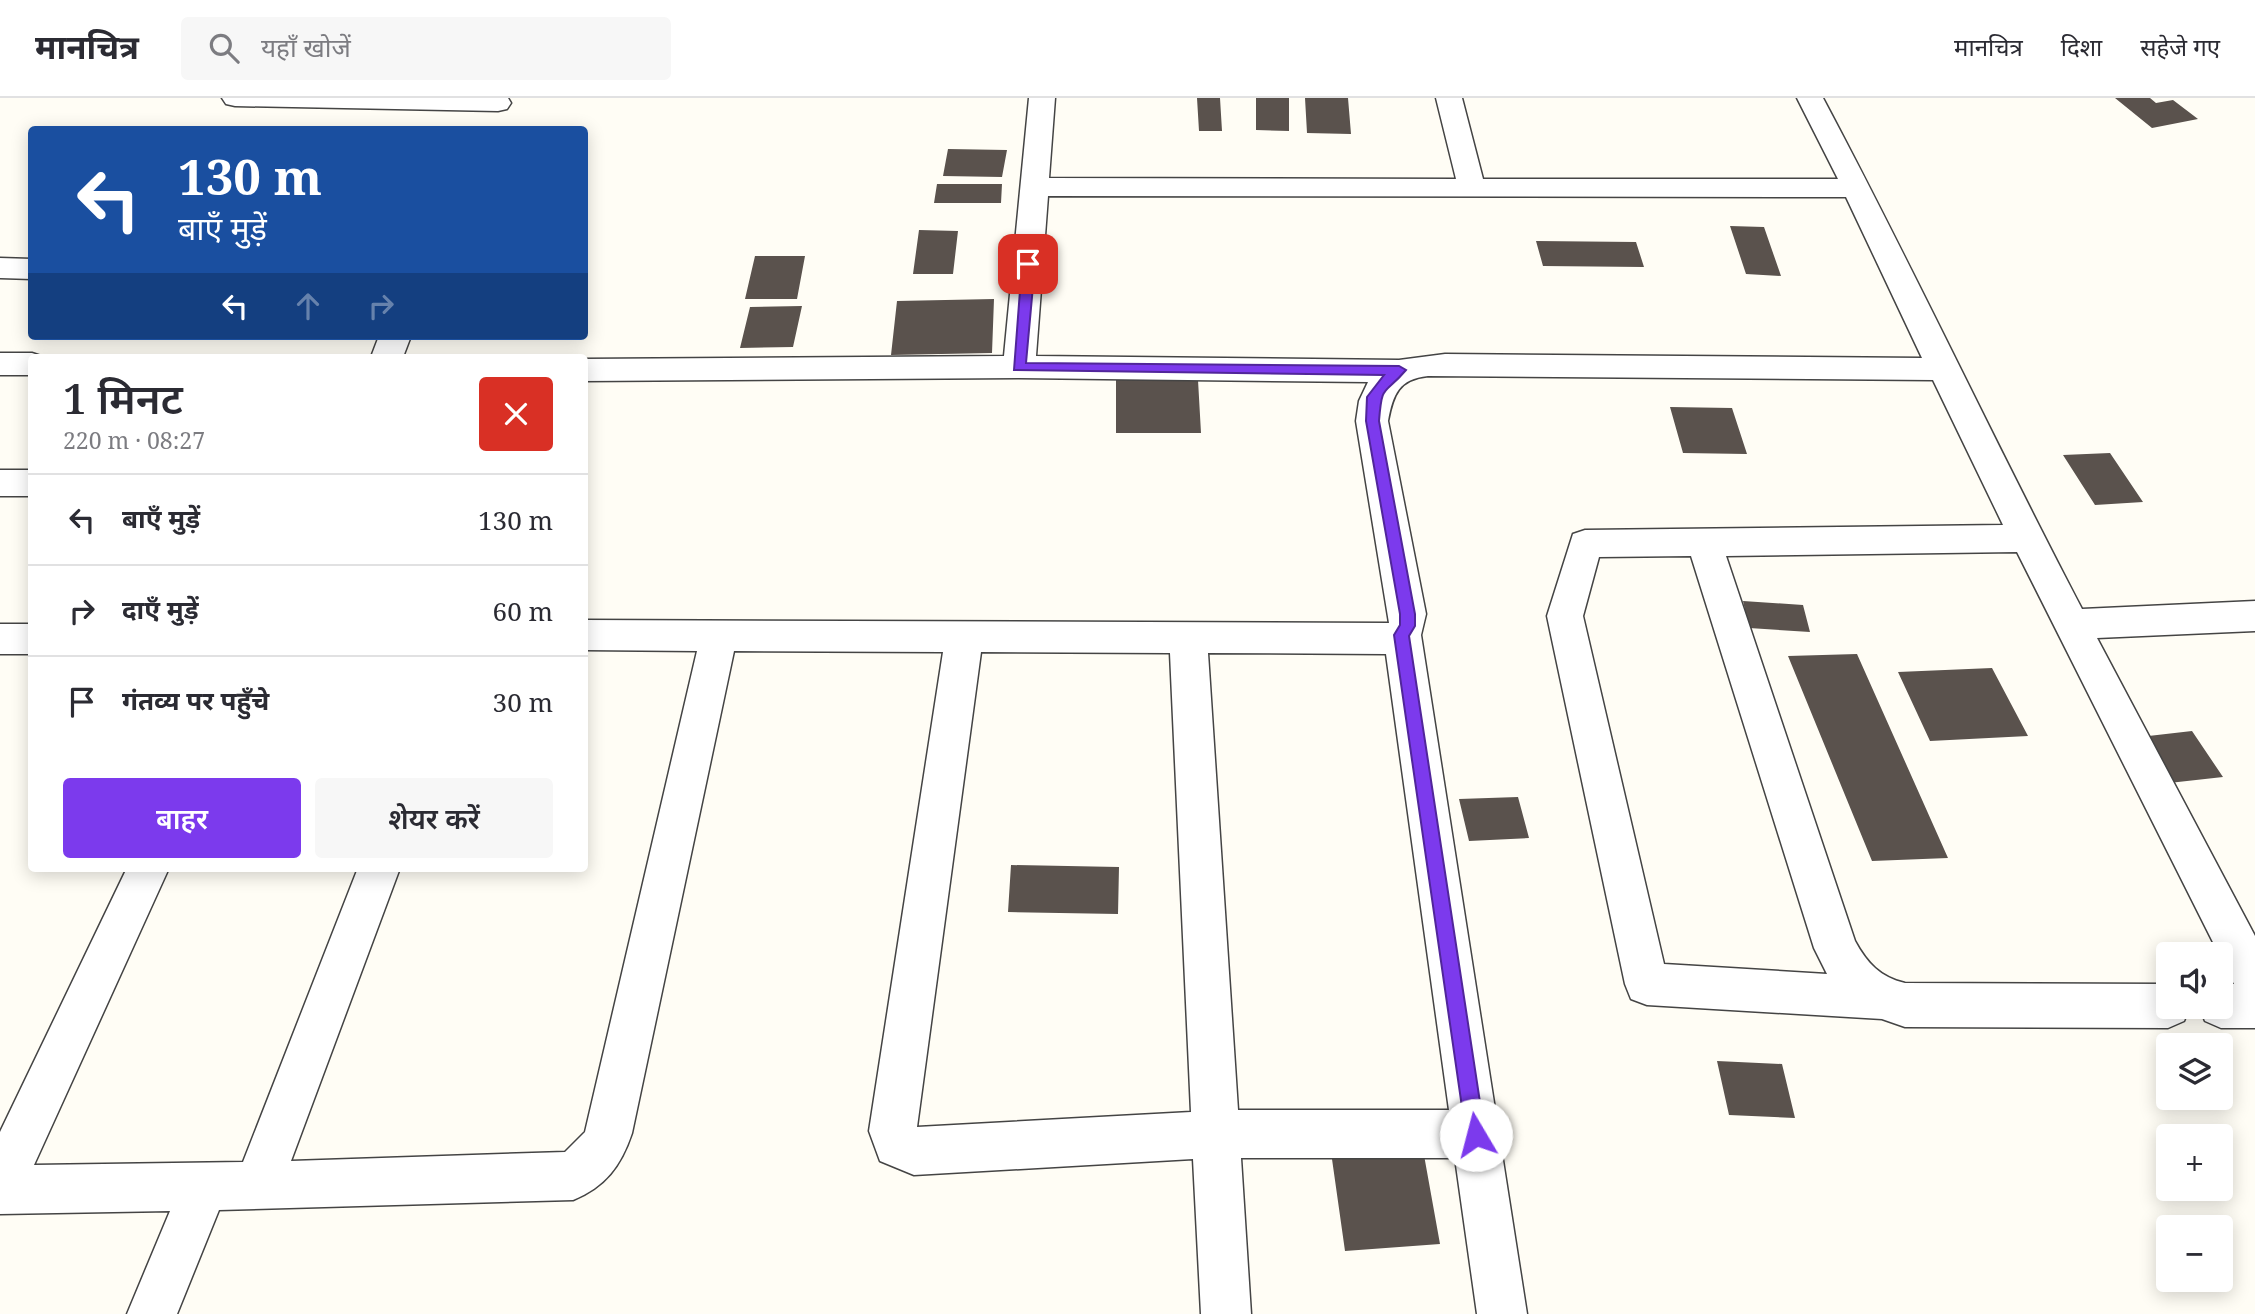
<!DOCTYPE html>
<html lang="hi">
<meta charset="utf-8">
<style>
:root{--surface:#fff;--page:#f7f7f7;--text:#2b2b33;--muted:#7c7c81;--line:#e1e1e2;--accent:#7c3aed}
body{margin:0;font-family:"Noto Serif","Noto Sans Devanagari",serif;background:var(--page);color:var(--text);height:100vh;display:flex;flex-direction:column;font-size:26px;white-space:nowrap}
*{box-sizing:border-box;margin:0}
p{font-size:23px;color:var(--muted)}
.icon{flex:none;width:38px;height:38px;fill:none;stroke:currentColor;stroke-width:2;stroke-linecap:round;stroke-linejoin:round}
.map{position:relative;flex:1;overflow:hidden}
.drawer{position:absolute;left:28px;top:256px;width:560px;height:518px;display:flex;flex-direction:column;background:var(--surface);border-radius:7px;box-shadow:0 4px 18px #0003}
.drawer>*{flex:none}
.guide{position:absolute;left:28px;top:28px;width:560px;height:214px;border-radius:7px;box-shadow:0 4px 18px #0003;background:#1a4fa0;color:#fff;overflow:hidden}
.fabs{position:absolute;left:2156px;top:844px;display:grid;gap:14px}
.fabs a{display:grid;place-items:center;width:77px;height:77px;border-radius:7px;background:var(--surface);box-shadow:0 4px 18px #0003;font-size:35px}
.pin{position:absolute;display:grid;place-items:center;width:60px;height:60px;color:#fff;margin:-30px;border-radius:14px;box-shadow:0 4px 10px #0006}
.me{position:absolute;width:77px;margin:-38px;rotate:352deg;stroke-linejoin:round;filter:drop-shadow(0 0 5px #0008)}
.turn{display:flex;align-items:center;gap:24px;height:147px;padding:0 35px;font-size:32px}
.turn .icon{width:91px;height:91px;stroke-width:2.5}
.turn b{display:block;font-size:49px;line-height:60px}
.lanes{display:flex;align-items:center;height:66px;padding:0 35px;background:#0003;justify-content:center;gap:35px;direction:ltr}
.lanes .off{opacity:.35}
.round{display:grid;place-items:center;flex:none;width:74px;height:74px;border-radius:7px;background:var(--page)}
.headline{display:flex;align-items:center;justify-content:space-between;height:119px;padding:0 35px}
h1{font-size:42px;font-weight:600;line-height:52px}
.button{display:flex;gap:14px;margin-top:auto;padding:14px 35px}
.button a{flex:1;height:80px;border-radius:7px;background:var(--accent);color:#fff;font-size:28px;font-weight:600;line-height:80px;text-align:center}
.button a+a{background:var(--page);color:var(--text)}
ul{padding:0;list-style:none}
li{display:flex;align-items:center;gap:21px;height:91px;padding:0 35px;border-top:2px solid var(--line)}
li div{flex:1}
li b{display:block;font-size:26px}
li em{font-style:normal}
header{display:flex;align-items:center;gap:42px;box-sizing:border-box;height:98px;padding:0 35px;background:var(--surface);border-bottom:2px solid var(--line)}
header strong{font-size:33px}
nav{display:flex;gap:38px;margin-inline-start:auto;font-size:24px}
.search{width:490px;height:63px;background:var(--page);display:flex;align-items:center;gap:18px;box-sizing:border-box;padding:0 24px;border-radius:7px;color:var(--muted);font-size:26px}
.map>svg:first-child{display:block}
</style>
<header>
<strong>मानचित्र</strong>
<div class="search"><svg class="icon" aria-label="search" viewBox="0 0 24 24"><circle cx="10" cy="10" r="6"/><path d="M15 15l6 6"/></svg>यहाँ खोजें</div>
<nav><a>मानचित्र</a><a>दिशा</a><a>सहेजे गए</a></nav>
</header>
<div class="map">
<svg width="2255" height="1216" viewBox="0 0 2255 1216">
<rect width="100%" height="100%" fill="#fffdf5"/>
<path fill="#5a524d" d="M1197,0h23l2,33h-23z
M1256,0h33v33l-33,-1z
M1305,0h43l3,36 -44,-1z
M2115,0h35l6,5 17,-3 25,19 -46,9z
M948,51l59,1 -5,27 -59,-1z
M937,86h65l-1,19h-67z
M1730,128l34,1 17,49 -35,-2z
M919,132l39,1 -5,43h-40z
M1536,143l100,1 8,25 -101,-1z
M755,158h50l-8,43h-52z
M994,201l-2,54 -101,2 6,-54z
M802,208l-9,41 -53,1 10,-41z
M1116,282h82l3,53h-85z
M1670,309l62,1 15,46 -64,-1z
M2110,355l33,49 -48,3 -32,-50z
M1743,503l60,4 7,27 -61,-4z
M1857,556l91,204 -76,3 -84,-205z
M1992,570l36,68 -98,5 -32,-69z
M2192,633l31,46 -63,7 -29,-46z
M1518,699l11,41 -60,3 -10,-42z
M1011,767l108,2 -1,47 -110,-2z
M1717,963l65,3 13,54 -66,-3z
M1422,1046l18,100 -95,7 -14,-99z"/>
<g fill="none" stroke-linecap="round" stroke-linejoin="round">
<g stroke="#444" stroke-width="3">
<path id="minor" d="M222,0h286l3,5 -4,6 -9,2 -263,-5 -9,-2z
M1029,0h26l-6,80 407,1 -20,-81h26l21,81h355l-41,-81h26c89,167 170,341 259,511l173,-8v30l-158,7 158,298v92h-34l-16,-7 -6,-15h22v-22h13l-217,-432 -291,4 129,385c12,22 25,36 50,42l263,1v22h22l-6,15 -16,7 -263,-1 -23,-8 -235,-14 -16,-6 -6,-15 -78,-368 26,-82 12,-4 418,-5 -70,-145 -505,-4c-29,3 -35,18 -40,45l38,193 -5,21 106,679h-50l-22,-156h-214l10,156h-50l-8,-155 -279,16 -34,-14 -11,-30 74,-479 -209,-1 -102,482c-11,33 -27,54 -59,67l-354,10 -42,104h-50l43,-103 -170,3v-82l127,-264h42l-135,297 209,-3 115,-294h42l-109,293 274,-9 20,-20 112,-481 -113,-1v-30l805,3 -33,-202 3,-20 9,-19 -349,-4 -435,3v-22l420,-3zM1048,98l798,1 76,161 -477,-4 -46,6 -363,-4zM1691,458l123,392 13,26 -163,-10 -81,-348 16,-59zM981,554l189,1 21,459 -274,15zM1208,555l178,1 63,456h-211z
M0,160l32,1v20l-32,-1z
M379,238h32l-8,21h-32z
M0,255h32l12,4h-12v18h-32z
M0,372h32v26h-32z
M0,526h32v30h-32z"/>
</g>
<use href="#minor" fill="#fff" fill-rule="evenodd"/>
</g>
<path fill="#7c3aed" stroke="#51269a" stroke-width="2" d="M1028,162l7,4 -9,99 373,3 7,4c-22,26 -24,12 -27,51l36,193v12l-6,10 76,499 -3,6 -6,3 -7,-3 -3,-6 -72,-500 6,-10v-11l-34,-193 1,-24 17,-22 -370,-5 8,-106z"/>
</svg>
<div class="fabs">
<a><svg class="icon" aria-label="sound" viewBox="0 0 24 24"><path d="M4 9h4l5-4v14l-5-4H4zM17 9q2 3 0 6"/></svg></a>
<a><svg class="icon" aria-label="layers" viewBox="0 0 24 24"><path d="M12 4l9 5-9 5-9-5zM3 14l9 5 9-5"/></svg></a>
<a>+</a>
<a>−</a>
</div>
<div class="pin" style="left:1028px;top:166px;background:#d93025"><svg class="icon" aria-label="arrive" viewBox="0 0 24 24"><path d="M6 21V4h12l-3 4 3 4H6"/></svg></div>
<svg class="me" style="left:1476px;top:1037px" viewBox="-20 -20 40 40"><circle r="19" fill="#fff"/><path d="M0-13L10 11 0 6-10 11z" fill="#7c3aed"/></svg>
<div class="guide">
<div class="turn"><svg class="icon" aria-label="left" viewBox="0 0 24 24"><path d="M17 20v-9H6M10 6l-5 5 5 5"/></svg><div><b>130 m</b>बाएँ मुड़ें</div></div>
<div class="lanes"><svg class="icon" aria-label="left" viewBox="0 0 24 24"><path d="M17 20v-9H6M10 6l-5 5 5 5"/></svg><svg class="icon off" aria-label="ahead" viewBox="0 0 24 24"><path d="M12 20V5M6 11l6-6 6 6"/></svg><svg class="icon off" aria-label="right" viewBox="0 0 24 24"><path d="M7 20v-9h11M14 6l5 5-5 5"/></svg></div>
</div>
<section class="drawer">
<div class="headline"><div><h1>1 मिनट</h1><p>220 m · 08:27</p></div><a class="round" style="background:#d93025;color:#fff"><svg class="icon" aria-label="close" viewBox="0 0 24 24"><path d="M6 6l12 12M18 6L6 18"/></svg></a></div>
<ul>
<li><svg class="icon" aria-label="left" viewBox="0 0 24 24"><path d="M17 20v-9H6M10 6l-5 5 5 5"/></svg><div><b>बाएँ मुड़ें</b></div><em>130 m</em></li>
<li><svg class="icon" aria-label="right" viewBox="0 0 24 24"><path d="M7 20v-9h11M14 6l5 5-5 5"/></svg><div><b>दाएँ मुड़ें</b></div><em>60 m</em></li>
<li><svg class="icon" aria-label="arrive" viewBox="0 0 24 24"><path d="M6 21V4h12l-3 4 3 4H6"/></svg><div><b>गंतव्य पर पहुँचे</b></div><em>30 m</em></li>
</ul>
<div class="button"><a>बाहर</a><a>शेयर करें</a></div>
</section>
</div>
